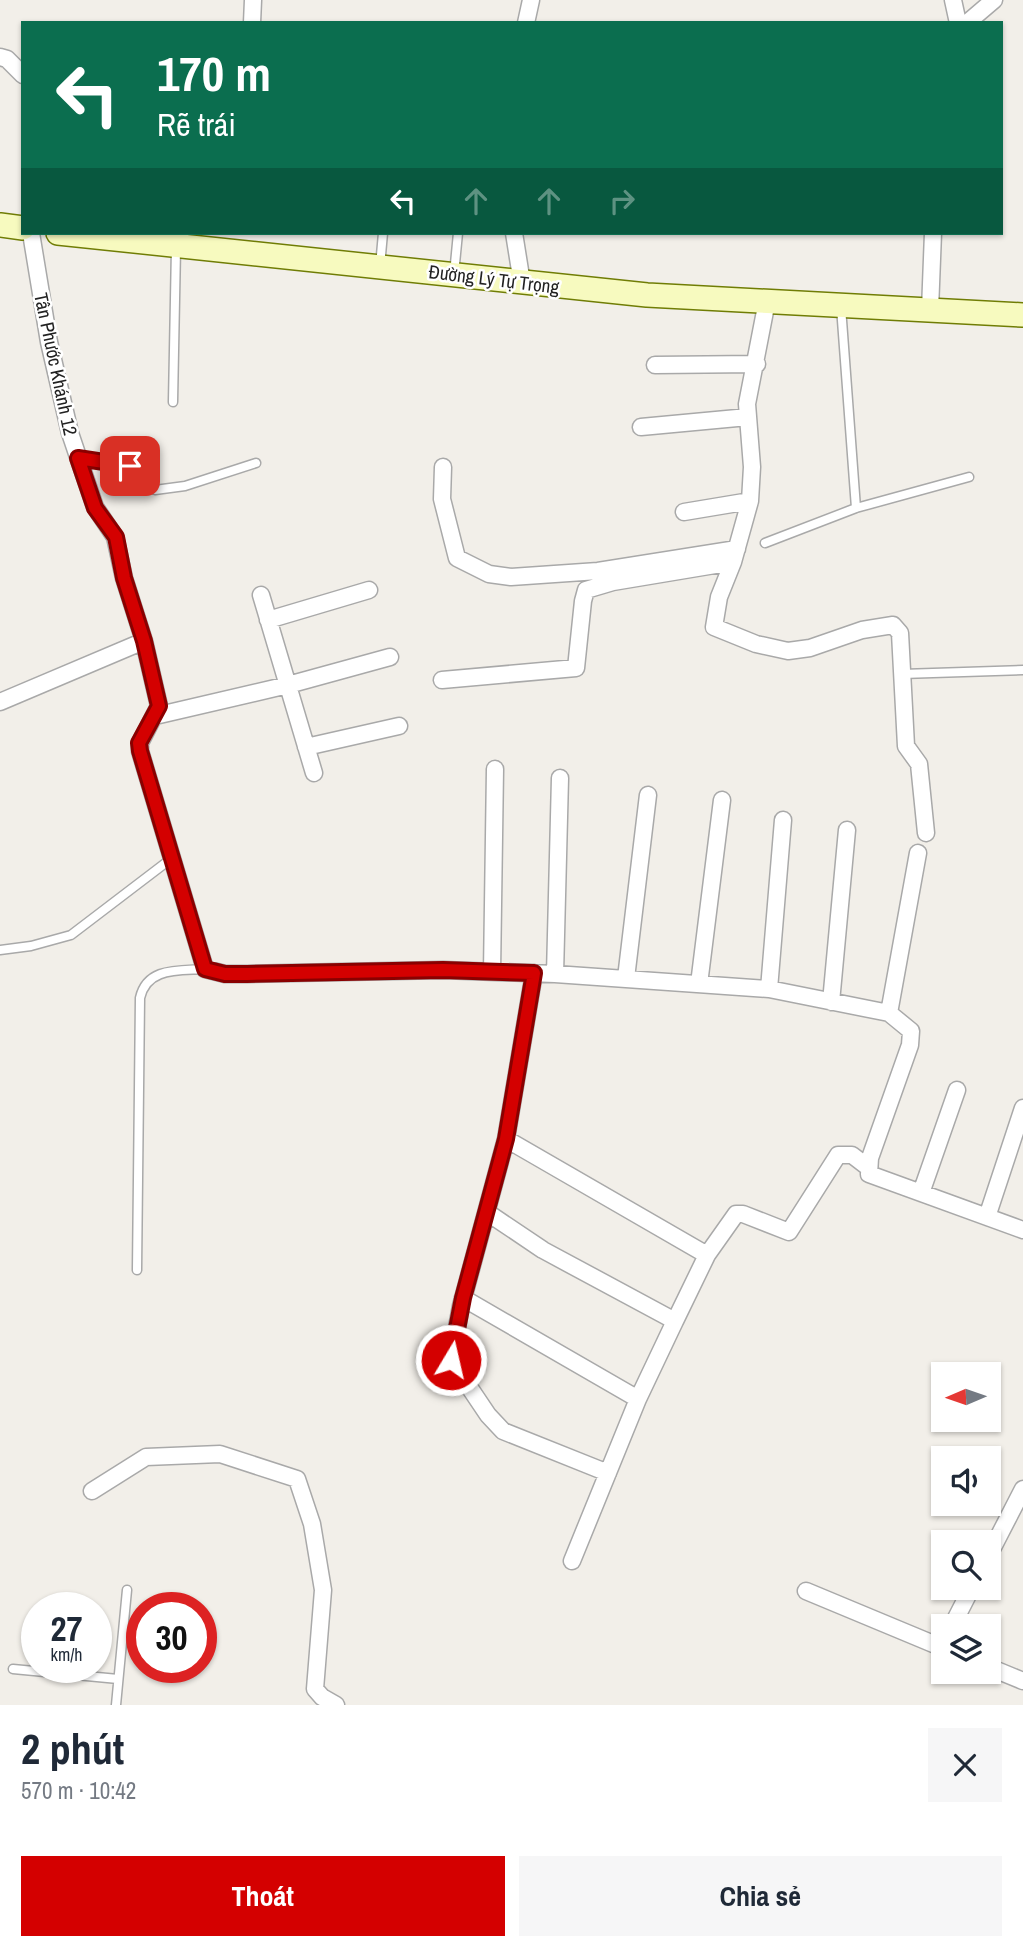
<!DOCTYPE html>
<html lang="vi">
<meta charset="utf-8">
<style>
:root{--surface:#fff;--page:#f6f6f7;--text:#1f2937;--muted:#747a83;--accent:#d40000}
body{margin:0;font-family:"Archivo Narrow",sans-serif;background:var(--page);color:var(--text);height:100vh;display:flex;flex-direction:column;font-size:26px;white-space:nowrap}
*{box-sizing:border-box;margin:0}
p{font-size:23px;color:var(--muted)}
.icon{flex:none;width:38px;height:38px;fill:none;stroke:currentColor;stroke-width:2;stroke-linecap:round;stroke-linejoin:round}
.map{position:relative;height:1705px;overflow:hidden}
.drawer{display:flex;flex-direction:column;background:var(--surface);flex:1}
.drawer>*{flex:none}
.hud{position:absolute;left:21px;top:21px;width:982px;height:214px;border-radius:0px;box-shadow:0 2px 5px #0004;background:#0b6e4f;color:#fff;overflow:hidden}
.needle{width:46px;rotate:268deg}
.fabs{position:absolute;left:931px;top:1362px;display:grid;gap:14px}
.fabs a{display:grid;place-items:center;width:70px;height:70px;border-radius:0px;background:var(--surface);box-shadow:0 2px 5px #0004;font-size:35px}
.speed{position:absolute;left:21px;top:1592px;display:flex;gap:14px;font-size:35px;font-weight:700;text-align:center}
.speed>*{display:grid;place-content:center;width:91px;height:91px;border-radius:50%;background:var(--surface);box-shadow:0 2px 5px #0004;line-height:1}
.speed small{font-size:18px;font-weight:400}
.speed .limit{border:10px solid #d22;background:#fff;color:#111}
.pin{position:absolute;display:grid;place-items:center;width:60px;height:60px;color:#fff;margin:-30px;border-radius:14px;box-shadow:0 4px 10px #0006}
.me{position:absolute;width:77px;margin:-38px;rotate:9deg;stroke-linejoin:round;filter:drop-shadow(0 0 5px #0008)}
.turn{display:flex;align-items:center;gap:24px;height:147px;padding:0 21px;font-size:32px}
.turn .icon{width:91px;height:91px;stroke-width:2.5}
.turn b{display:block;font-size:49px;line-height:60px}
.lanes{display:flex;align-items:center;height:66px;padding:0 21px;background:#0003;justify-content:center;gap:35px;direction:ltr}
.lanes .off{opacity:.35}
.round{display:grid;place-items:center;flex:none;width:74px;height:74px;border-radius:0px;background:var(--page)}
.headline{display:flex;align-items:center;justify-content:space-between;height:119px;padding:0 21px}
h1{font-size:42px;font-weight:800;line-height:52px}
.button{display:flex;gap:14px;margin-top:auto;padding:14px 21px}
.button a{flex:1;height:80px;border-radius:0px;background:var(--accent);color:#fff;font-size:28px;font-weight:800;line-height:80px;text-align:center}
.button a+a{background:var(--page);color:var(--text)}
.map>svg:first-child{display:block}
</style>
<div class="map">
<svg width="1023" height="1705" viewBox="0 0 1023 1705">
<rect width="100%" height="100%" fill="#f2efe9"/>
<g fill="none" stroke-linecap="round" stroke-linejoin="round">
<g stroke="#a9a9a9" stroke-width="11">
<path id="service" d="M380,266l3,-33
M454,274l4,-41
M841,307l15,201
M173,402l3,-154
M78,458c32,5 58,1 77,32l30,-4 71,-23
M765,543l91,-35 113,-31
M902,674l121,-4
M0,950l31,-4 40,-11 101,-77
M137,1270l3,-272c7,-31 38,-27 65,-29
M13,1669l105,10
M116,1705l11,-115"/>
</g>
<g stroke="#a9a9a9" stroke-width="19">
<path id="minor" d="M953,0l5,23
M252,23l1,-23
M526,23l5,-23
M967,23l27,-23
M0,57l7,2 16,16
M31,233l18,109 21,91 25,74 20,30 9,41 20,63 15,65 -19,37v8l65,218 20,5h22l196,-4 112,4 214,15 120,24 22,18 -1,14 -40,113 -1,16 154,56
M514,233l8,50
M767,301l-20,103 5,63 -2,34 -17,61 -14,35 -5,30 42,17 32,7 22,-3 52,-18 31,-5 7,8 6,113 13,18 7,69
M930,310l3,-77
M655,365l102,-1
M641,427l107,-10
M443,467l-1,32 15,59 32,16 22,3 87,-6 139,-22
M684,512l66,-11
M261,595l53,178
M268,620l101,-30
M442,680l134,-12 7,-67 3,-11 27,-8 120,-20
M0,702l144,-61
M155,716l133,-31 102,-28
M306,747l93,-21
M492,972l3,-203
M534,973l-28,166 -45,167 -10,54 37,55 15,16 105,42
M555,974l5,-196
M626,978l22,-183
M699,984l23,-184
M769,989l14,-169
M831,1002l16,-172
M889,1013l29,-160
M506,1139l201,116
M921,1193l36,-103
M488,1213l55,37 132,71 32,-66 29,-41h7l46,18 49,-77h14l17,13
M987,1217l36,-109
M463,1298l175,101
M92,1491l54,-34 74,-3 77,25 15,45 11,66 -8,99 7,8 14,8
M989,1555l34,-66
M572,1561l66,-162 37,-78
M806,1591l137,57
M952,1626l20,-39
M989,1667l34,14"/>
</g>
<g stroke="#707d05" stroke-width="26">
<path id="secondary" d="M0,225l23,3
M58,233l589,62 376,20"/>
</g>
<use href="#service" stroke="#fff" stroke-width="8"/>
<use href="#minor" stroke="#fff" stroke-width="16"/>
<use href="#secondary" stroke="#f7fabf" stroke-width="23"/>
</g>
<g fill="none" stroke-linecap="round" stroke-linejoin="round">
<g stroke="#8a0000" stroke-width="18">
<path id="route" d="M130,466l-52,-8 17,50 21,29 8,41 20,63 15,65 -20,37 1,8 65,218 20,5h22l196,-4 91,3 -28,166 -43,159 -12,62"/>
</g>
<use href="#route" stroke="#d40000" stroke-width="12"/>
</g>
<g text-anchor="middle" stroke-width="5" stroke-linejoin="round" paint-order="stroke">
<g font-size="19" fill="#222" stroke="#fff">
<text transform="translate(494 279) rotate(7)" y="7">Đường Lý Tự Trọng</text>
<text transform="translate(56 364) rotate(78)" y="7">Tân Phước Khánh 12</text>
</g>
</g>
</svg>
<div class="fabs">
<a><svg class="needle" viewBox="-14 -14 28 28"><path d="M0-13l5 13h-10z" fill="#e53935"/><path d="M0 13l5-13h-10z" fill="#747a83"/></svg></a>
<a><svg class="icon" aria-label="sound" viewBox="0 0 24 24"><path d="M4 9h4l5-4v14l-5-4H4zM17 9q2 3 0 6"/></svg></a>
<a><svg class="icon" aria-label="search" viewBox="0 0 24 24"><circle cx="10" cy="10" r="6"/><path d="M15 15l6 6"/></svg></a>
<a><svg class="icon" aria-label="layers" viewBox="0 0 24 24"><path d="M12 4l9 5-9 5-9-5zM3 14l9 5 9-5"/></svg></a>
</div>
<div class="speed"><div>27<small>km/h</small></div><div class="limit">30</div></div>
<div class="pin" style="left:130px;top:466px;background:#d93025"><svg class="icon" aria-label="arrive" viewBox="0 0 24 24"><path d="M6 21V4h12l-3 4 3 4H6"/></svg></div>
<svg class="me" style="left:451px;top:1360px" viewBox="-20 -20 40 40"><circle r="17" fill="#d40000" stroke="#fff" stroke-width="3"/><path d="M0-11L8 9 0 5-8 9z" fill="#fff"/></svg>
<div class="hud">
<div class="turn"><svg class="icon" aria-label="left" viewBox="0 0 24 24"><path d="M17 20v-9H6M10 6l-5 5 5 5"/></svg><div><b>170 m</b>Rẽ trái</div></div>
<div class="lanes"><svg class="icon" aria-label="left" viewBox="0 0 24 24"><path d="M17 20v-9H6M10 6l-5 5 5 5"/></svg><svg class="icon off" aria-label="ahead" viewBox="0 0 24 24"><path d="M12 20V5M6 11l6-6 6 6"/></svg><svg class="icon off" aria-label="ahead" viewBox="0 0 24 24"><path d="M12 20V5M6 11l6-6 6 6"/></svg><svg class="icon off" aria-label="right" viewBox="0 0 24 24"><path d="M7 20v-9h11M14 6l5 5-5 5"/></svg></div>
</div>
</div>
<section class="drawer">
<div class="headline"><div><h1>2 phút</h1><p>570 m · 10:42</p></div><a class="round"><svg class="icon" aria-label="close" viewBox="0 0 24 24"><path d="M6 6l12 12M18 6L6 18"/></svg></a></div>
<div class="button"><a>Thoát</a><a>Chia sẻ</a></div>
</section>
